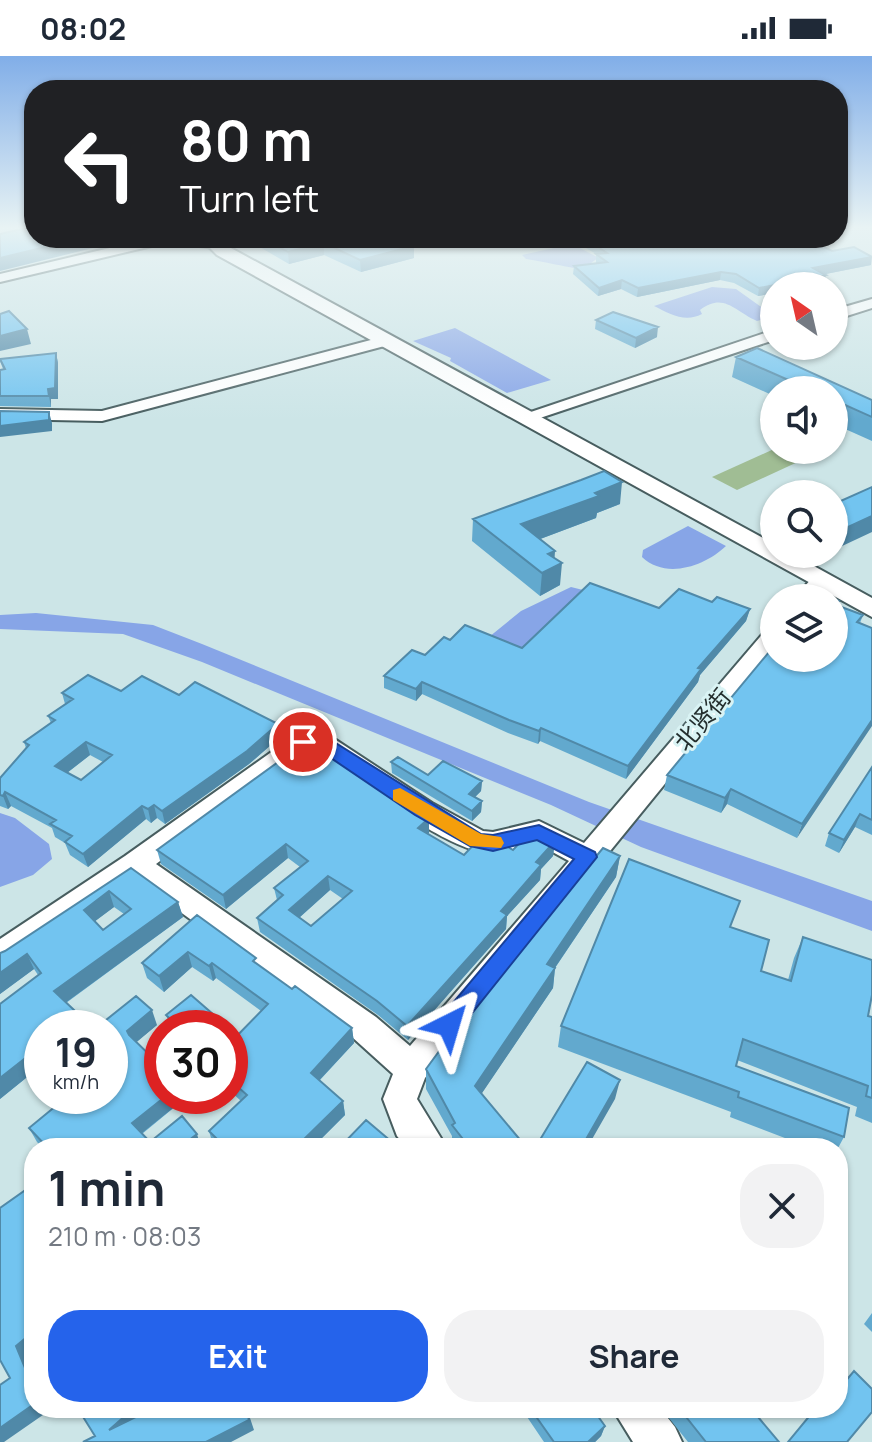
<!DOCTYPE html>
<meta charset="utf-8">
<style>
:root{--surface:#fff;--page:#f2f2f3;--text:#1f2937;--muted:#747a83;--accent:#2563eb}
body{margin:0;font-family:Manrope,"Noto Sans SC",sans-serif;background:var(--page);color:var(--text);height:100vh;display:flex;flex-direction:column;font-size:30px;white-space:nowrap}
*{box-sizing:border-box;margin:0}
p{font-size:26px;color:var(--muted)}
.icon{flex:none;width:44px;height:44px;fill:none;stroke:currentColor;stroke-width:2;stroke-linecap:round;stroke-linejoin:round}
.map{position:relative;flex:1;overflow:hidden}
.panel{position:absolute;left:24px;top:1082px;width:824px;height:280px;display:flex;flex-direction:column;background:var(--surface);border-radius:32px;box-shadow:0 2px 6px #0004}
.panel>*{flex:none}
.banner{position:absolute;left:24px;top:24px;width:824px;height:168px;border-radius:32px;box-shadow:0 2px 6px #0004;background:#202124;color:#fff;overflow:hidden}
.needle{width:52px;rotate:326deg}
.tools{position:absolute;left:760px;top:216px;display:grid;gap:16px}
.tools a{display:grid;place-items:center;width:88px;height:88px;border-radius:50%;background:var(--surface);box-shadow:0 2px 6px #0004;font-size:40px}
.speed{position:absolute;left:24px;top:954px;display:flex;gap:16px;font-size:40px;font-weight:700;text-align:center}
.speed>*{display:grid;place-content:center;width:104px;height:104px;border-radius:50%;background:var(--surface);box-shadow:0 2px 6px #0004;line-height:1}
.speed small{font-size:20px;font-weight:400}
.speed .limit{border:12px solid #d22;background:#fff;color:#111}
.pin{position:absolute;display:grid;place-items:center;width:68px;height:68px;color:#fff;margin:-34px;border:4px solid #fff;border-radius:50%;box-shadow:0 2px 8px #0007}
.me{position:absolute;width:88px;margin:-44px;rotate:40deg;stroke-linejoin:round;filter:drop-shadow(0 0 6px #0008)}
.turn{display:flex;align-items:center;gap:28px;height:168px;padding:0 24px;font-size:36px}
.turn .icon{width:104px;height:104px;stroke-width:2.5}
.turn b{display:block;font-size:56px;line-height:68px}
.round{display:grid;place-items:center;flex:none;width:84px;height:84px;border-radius:32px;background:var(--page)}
.overview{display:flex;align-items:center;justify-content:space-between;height:136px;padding:0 24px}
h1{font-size:48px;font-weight:700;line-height:60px}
.action{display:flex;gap:16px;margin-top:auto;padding:16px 24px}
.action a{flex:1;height:92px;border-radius:32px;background:var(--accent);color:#fff;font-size:32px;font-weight:700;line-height:92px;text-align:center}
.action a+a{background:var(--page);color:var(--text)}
.status{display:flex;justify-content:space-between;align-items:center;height:56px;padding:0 40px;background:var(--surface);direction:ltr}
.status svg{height:22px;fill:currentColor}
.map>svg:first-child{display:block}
</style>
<div class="status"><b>08:02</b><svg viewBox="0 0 49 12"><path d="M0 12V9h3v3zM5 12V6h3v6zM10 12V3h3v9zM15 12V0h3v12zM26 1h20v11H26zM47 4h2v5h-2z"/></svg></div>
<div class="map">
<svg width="872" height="1386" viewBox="0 0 872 1386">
<rect width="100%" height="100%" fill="#cce5e7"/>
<path fill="#a0bd94" d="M774,393l28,11 -65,30 -25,-13z"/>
<path fill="#87a5e7" d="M572,188l27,14c-6,2 -11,9 -15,11 -3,1 -49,-9 -58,-10l-4,-4z
M712,231l24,2 38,27 -17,5c-23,-10 -33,-29 -57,-11l2,4c-17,9 -32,0 -48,-8z
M455,272l96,52 -44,13 -57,-32 1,-3 -38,-17z
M688,470l38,20c-21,20 -60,34 -84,11l1,-7z
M571,531l20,5 -63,59 -39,-14 32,-26z
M36,557l117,12 49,19 387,158 283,99v30l-231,-84 -90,-42 -349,-143 -79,-28 -123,-5v-14z
M0,757l15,5 34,26 3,15 -19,16 -33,12z"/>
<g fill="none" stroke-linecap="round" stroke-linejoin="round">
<g stroke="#475d5f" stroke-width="4">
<path id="minor" d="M34,170l-1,4 -33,5v-8z
M152,182h47l22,6 -7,4 -45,-6 -169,40v-8z
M872,243v9l-38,12v-10z
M774,274v10l-243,81h-12l-3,-4z
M386,280l6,2v6l-290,77 -102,-2v-10l102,2z
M822,518l11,7 -16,17h-23l20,-22z
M774,572v22l-349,428 -8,21 30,49h-40l-10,-12 -14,-37 10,-25 -41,-37 -217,-158 -124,85 -11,4v-29l125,-83 169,-120 9,-3 33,7 96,63 51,28 10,1 46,-11 45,22 182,-213zM308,696l12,2c39,27 123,95 168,99 15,1 33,-6 48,-10l33,18 -159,185 -34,-29 -220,-153z
M612,1352h48l15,19 7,15h-49z"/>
</g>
<g stroke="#475d5f" stroke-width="4">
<path id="major" d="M207,182h16l-1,5 7,4 545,297v10h18l80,44v19l-655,-362 -11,-11z"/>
</g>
<use href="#minor" fill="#fff" fill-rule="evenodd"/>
<use href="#major" fill="#fff" fill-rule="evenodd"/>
</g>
<path fill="#62a9ce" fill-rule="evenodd" d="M244,182h153l17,8v12l-53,14 -37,-17 -35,9z
M587,184l204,7 41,4 39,14 -46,9 -1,9 -50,3v7l-16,3 -24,-13 -14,-3 -83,17 -16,-8 -23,7 -25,-22 1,-8 22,-3v-9l-10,-6z
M596,264l61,17 -22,11 -40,-19z
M56,297l2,10v36h-7v8l-51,-1v-36l3,-1 -3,-8z
M736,301l136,43v41l-38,-17v-34h-60v6l-42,-19z
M872,431l-32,60 -6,-4v-39z
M620,448l-23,9 -1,5 -56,21 15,19 5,27 -20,11 -68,-55 1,-22z
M834,543l5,2 -2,4 26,10 -3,8 12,5 -75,210 -70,-34 -6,9 -57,-23 3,-15z
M712,546l38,7 -4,12 -46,54 -2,7 -72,97 -86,-38 -2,3 -30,-11 -86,-39 -6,7 -32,-13v-12l41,-21 97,-7 137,-40z
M121,635l58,4 101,42 -31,27 -84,60 -8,-6 -6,5 -5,-4 -58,48 -18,-12 -5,-12 -10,-6 -3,-9 -41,-22 -3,3 -8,-3v-28l26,-30 -2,-6 27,-19 -3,-7 17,-12 -3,-11zM90,699l13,7 -22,18 -14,-7z
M391,706l37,13 54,6 -1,10 -6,6 7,4 -1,11 -9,9 -80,-48z
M872,711v68l-17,-8 -16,26 -14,-7 4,-13z
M429,777l-1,1 36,21 49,-5 42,-9 -2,15 -12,13 -1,11 -33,36 -1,13 -98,111 -30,-25 -118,-83 -3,-14 20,-18 -3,-12 26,-21 -12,-9 -62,51 -65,-45 -4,-14zM330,834l13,9 -32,27 -12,-8z
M620,800l-4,21 -61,91 -2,20 -72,106 46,54h-72l-3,-4v-8l-26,-47v-20z
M131,812l47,34 5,15 -117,86 -24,25v37l-42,34 38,-124 -4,-6 -34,25v-41l5,-2zM114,851l10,7 -21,16 -8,-9z
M197,859l60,49 35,25 60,39 2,15 -34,37 23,21 2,14 -33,33h-96l-3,-3 -4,-14 32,-30 -11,-10v-48l31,-32 -45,-33 -3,3 -21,-14 -28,25 -17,-14 -5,-15z
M731,872l30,43 27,9 6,-22 9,-21 65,79 4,1v106l-17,-7 2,-9 -120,-47 -1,6 108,71 -6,11h-27l-81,-31 1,-5 -173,-65 3,-21z
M166,959h48l3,13h-46z
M157,969l-21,17 26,54h26l-46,38 8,8 51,6h-158l-6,-6 -8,-14 81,-32v-68z
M872,1257v19l-8,-8z
M521,1352h71l13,18 -4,10 -6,6h-51z
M661,1352h95l-2,4 25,30h-91z"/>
<path fill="#5089a8" d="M83,182h50l-133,33v-13z
M324,187v12l-35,9 -1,-12z
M414,190v12l-53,14 -1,-12z
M872,201l-1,8 -60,12 2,-9z
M721,216l-1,8 -83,17 1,-9z
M826,219l-2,8 -14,3h-36v7l-16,3 1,-8z
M622,224l-1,9 -23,7 1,-8z
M658,271l-1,10 -22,11 1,-10z
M27,273l4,15 -31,7v-15z
M56,297l2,10v36h-7v8l-2,-11 -1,-7z
M49,356l3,11v8l-52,6v-11z
M622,426l-2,22 -23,9 -1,5 -77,29 2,-23z
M872,460v16l-32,15 6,-19z
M555,495l-1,16 8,-4 -2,22 -20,11 2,-23 6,-19z
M750,553l-4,12 -46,54 -2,7 -72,97 2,-13 70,-98z
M422,626v12l-6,7v-12z
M872,664v6l-75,112 5,-14z
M278,668l2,13 -31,27 -84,60 -3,-13z
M541,672l-1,13 -2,3 1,-13z
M86,686l4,13 -31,24 -4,-13z
M482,725l-1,10 -13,13 1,-10z
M731,733l-4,15 -6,9 4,-15z
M5,736l6,14 -3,3 -5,-13z
M482,745l-1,11 -9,9v-10z
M154,749l3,13 -6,5 -3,-14z
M142,750l4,13 -58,48 -5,-13z
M860,758l-5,13 -16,26 5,-13z
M429,762v15l-10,9 -1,-14z
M555,785l-2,15 -12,13 -1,11 -33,36 -1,13 -98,111 -1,-14 129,-164z
M286,788l2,14 -62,51 -3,-14z
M620,800l-4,21 -72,107 3,-20z
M328,820l2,14 -39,35 -2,-15z
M109,835l5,16 -24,18 -6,-15z
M178,846l5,15 -122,89 -7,-15z
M188,896l4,15 -28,25 -5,-16z
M27,898l7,15 -34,25v-21z
M212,907l4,15 -3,3 -4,-15z
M555,912l-2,20 -79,117 1,-19z
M152,954l5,15 -25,21 -5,-15z
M214,959l3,13h-19z
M352,972l2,15 -41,44 -2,-14z
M42,989v20l-42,34v-21z
M620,1024l-5,19 -28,49h-6z
M166,1040h22l-51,41 -5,-14z
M343,1045l2,14 -33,33h-17z
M197,1078l4,14h-22z
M34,1275v19l-9,7 9,21 -6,-3 -12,-29z
M34,1348v4h19l-49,34h-4v-14z
M134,1352h18l-35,32 -8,-10z
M246,1352h18l-14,10 4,12 -23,12h-25z
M605,1370l-4,10 -6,6h-7z"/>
<path fill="#72c4f0" stroke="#5089a8" stroke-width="2" fill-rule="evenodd" d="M34,170v12h49l-83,20v-24z
M263,182h134l17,8 -54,14 -36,-17 -36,9z
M596,182h33l4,3 19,-3h117l22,9 27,-3 14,7 22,-4 18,10 -59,11 13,7 -67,13 -23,-14 -15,-2 -83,16 -16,-8 -23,8 -25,-22 33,-4 -11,-8 11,-1 -20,-13z
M9,255l18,18 -27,7v-22z
M613,256l45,15 -22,11 -40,-18z
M757,292l115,52v17l-38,-17v-10h-23l-75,-33z
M56,297l-1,35 -7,1 1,7h-49v-26l5,-1 -5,-10z
M0,355l49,1v8l-49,6z
M604,415l18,11 -27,11 4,3 -78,28 34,27 -7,3 14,9 -20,10 -69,-54 108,-39z
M872,431v29l-26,12 -12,-7v-17z
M590,527l69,25 20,-19 33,13 5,-5 33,12 -52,59 3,1 -73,97 -87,-38 -2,3 -30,-11 -87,-38 -6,7 -32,-13 28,-26 13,5 19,-18 6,3 15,-15 57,23z
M820,537l12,5h-16z
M834,543l5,2 -3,4 27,10 -6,7 15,6v92l-70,104 -71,-35 -6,9 -58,-23 107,-129v12h60z
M88,619l33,16 21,-15 37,19 16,-13 83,42 -31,27 -85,60 -8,-6 -6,4 -6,-3 -59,48 -18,-12 7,-6 -22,-12 6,-4 -51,-28 -2,4 -3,-1v-17l29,-33 -5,-3 31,-22 -7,-4 25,-17 -11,-6zM86,686l26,13 -31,25 -26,-14z
M307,685l10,1 112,76 -11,10 46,27 15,-16 19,2 15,9 14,-15 10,-3 18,9 -19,21 5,3 -40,46 6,4 -100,111 -30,-25 -120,-83 26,-23 -9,-7 34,-27 -22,-17 -63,51 -66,-45zM328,820l24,15 -41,35 -22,-16z
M398,701l30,18 15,-14 39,20 -13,13 13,7 -10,10 -81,-49z
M872,711v53l-12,-6 -16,26 -15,-7z
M603,792l17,8 -73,108 8,4 -80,118 52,62h-57l-18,-23 3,-2 -29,-54 47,-64z
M629,803l111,42 -10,26 39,13 -8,31 30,10 12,-44 69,23v35l-4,21 4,1v81l-6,-2 2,-10 -125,-47 -7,27 113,42 -5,29 -106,-40 1,-5 -178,-66z
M131,812l47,34 -124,89 39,37h-51v17l-42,33v-74l41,-31 -14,-19 -27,19v-20l5,-2zM109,835l22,18 -28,21 -19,-20z
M197,859l59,43 -3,3 39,28 3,-3 57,42 -41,45 32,28 -48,47h-72l2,-1 -16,-16 38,-36 -17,-15v-37l38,-39 -56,-41 -3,3 -21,-14 -29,24 -17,-13z
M191,939l23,20 -16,13h-18l-14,-13z
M136,940l16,14 -25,21 2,4 33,32v29h4l-34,27 18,19 32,-26 15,18 -18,14h-131l-19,-20 39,-32h42v-68h-14z
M587,1006l33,18 -39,68h-46z
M366,1064l33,28h-60z
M34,1128v147l-18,15 12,29 6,-5v34l-34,24v-43l10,-7 -10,-18v-152z
M854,1315l18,18v23l-25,30h-59l28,-34h22v-18z
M85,1352h49l-25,22 45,-22h92l3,12 -43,22h-123l12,-6 -15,-24z
M530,1352h62l13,18 -17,16h-34z
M679,1352h77l-3,3 26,31h-73z"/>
<linearGradient id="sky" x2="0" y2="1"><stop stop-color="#81aee8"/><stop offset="0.47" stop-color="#e8f3f4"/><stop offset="1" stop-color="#e8f3f4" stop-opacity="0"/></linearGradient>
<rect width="872" height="365" fill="url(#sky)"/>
<path fill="#2563eb" stroke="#184099" stroke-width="2" d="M303,679l31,7 147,92 12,1 46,-10 56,27 2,5 -140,175 -8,3 -8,-3 -3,-7 3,-8 133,-158 -37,-19 -44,11 -23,-5 -55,-31 -93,-63 -26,-6v-9z"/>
<path fill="#f59e0b" d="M400,732l81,46 20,3 3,6 -3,5 -31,-2 -77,-46v-10z"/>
<g text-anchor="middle" stroke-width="6" stroke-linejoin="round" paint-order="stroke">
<g font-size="24" fill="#242e2e" stroke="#d9f3f4">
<text transform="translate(703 664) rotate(-50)" y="8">北贤街</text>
</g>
</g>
</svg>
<div class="tools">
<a><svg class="needle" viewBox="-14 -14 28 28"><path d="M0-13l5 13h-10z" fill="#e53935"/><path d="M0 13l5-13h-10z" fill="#747a83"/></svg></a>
<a><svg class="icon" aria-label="sound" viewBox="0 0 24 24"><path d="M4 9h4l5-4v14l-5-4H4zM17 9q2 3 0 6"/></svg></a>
<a><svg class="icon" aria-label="search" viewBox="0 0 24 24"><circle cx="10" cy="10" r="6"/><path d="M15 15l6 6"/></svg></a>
<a><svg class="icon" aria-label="layers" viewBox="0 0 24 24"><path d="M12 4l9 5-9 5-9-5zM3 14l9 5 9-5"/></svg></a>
</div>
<div class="speed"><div>19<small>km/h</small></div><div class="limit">30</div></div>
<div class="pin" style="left:303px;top:686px;background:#d93025"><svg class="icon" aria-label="arrive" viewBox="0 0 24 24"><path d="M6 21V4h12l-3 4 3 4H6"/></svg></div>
<svg class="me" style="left:449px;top:969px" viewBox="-20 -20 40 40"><path d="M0-17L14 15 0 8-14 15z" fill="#2563eb" stroke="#fff" stroke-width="4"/></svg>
<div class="banner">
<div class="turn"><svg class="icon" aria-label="left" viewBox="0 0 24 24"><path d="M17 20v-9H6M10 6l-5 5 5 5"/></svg><div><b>80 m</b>Turn left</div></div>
</div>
<section class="panel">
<div class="overview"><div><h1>1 min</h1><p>210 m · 08:03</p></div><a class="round"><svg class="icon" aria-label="close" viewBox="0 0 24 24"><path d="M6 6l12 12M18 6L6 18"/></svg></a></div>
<div class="action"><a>Exit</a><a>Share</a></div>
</section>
</div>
